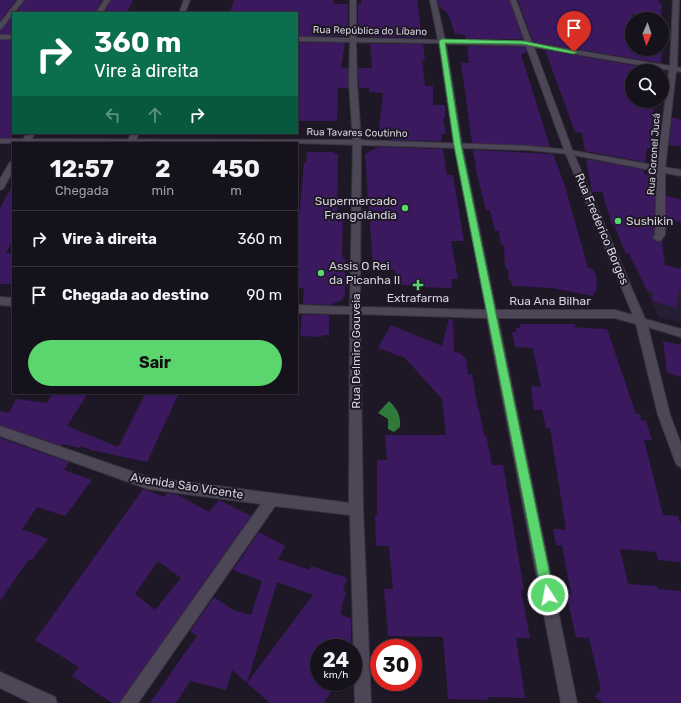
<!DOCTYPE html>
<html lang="pt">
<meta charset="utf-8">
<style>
:root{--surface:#16121c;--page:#232029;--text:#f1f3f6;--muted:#9e9ea3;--line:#35323b;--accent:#5bd56d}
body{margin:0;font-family:Rubik,sans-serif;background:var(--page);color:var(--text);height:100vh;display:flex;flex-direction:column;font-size:15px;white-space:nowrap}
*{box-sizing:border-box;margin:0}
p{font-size:13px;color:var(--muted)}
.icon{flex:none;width:22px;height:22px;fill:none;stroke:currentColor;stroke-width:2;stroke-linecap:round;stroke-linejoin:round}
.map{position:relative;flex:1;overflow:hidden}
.sheet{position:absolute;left:12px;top:142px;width:286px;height:252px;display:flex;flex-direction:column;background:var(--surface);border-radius:0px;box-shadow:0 1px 3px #0004,0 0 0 1px var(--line)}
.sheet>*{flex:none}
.top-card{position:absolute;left:12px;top:12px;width:286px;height:122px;border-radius:0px;box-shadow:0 1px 3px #0004,0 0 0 1px var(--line);background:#0b6e4f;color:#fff;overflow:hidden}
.needle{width:26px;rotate:183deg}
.buttons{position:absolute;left:625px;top:12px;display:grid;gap:8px}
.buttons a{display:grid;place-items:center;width:44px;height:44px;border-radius:50%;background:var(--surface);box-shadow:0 1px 3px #0004,0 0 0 1px var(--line);font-size:20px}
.speed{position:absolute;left:310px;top:639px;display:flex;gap:8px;font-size:20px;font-weight:700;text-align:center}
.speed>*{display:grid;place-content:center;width:52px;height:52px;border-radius:50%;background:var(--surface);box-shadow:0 1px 3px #0004,0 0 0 1px var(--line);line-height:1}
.speed small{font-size:10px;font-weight:400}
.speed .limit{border:6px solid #d22;background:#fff;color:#111}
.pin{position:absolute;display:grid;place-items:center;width:34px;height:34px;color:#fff;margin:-41px -17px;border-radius:50% 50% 50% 0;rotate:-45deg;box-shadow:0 0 4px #0007}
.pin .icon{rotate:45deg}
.me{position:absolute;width:44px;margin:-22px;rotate:349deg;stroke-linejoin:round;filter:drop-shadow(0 0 3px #0008)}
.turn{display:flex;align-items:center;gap:14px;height:84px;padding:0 16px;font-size:18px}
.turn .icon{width:52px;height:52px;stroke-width:2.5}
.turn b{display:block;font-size:28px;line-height:34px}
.lanes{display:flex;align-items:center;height:38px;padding:0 16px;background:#0003;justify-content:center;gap:20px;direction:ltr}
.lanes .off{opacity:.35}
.eta{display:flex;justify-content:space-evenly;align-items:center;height:68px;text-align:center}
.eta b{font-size:24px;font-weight:700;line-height:28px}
.cta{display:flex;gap:8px;margin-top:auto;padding:8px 16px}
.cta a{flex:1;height:46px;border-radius:24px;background:var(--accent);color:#111;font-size:16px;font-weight:700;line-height:46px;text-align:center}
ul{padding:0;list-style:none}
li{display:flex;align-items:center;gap:12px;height:56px;padding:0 16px;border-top:1px solid var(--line)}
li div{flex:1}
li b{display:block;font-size:15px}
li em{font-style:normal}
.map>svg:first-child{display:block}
</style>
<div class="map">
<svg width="681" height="703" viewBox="0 0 681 703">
<rect width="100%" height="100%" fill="#1e1826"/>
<path fill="#261e32" d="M633,261l33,10v-6l15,4v54l-22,-6z"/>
<path fill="#31783b" d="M389,401c8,7 12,15 11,26l-6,5 -6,-3v-10l-10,-6z"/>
<path fill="#3b195e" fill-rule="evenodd" d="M0,0h16l-16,21z
M25,0h77l-7,13h-79z
M111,0h22l-6,13h-23z
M234,0h100v4h14v31l-2,1h-49v-23h-67z
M361,0h56l5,38 -52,-1v-2h-12v-31h3z
M438,0h71l14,39h-57l-1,-4 -10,-1 -7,-20 -9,-8z
M518,0h141v3l3,1 -1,14 -29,-4v35h30l-1,14 -128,-21z
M13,16v18h-13v-4z
M0,40h13l-1,98h-12z
M297,42l48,1 -4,24 7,1v20h-10l-1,33h-40z
M370,44h53l2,16h-3l3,26h8v19h12v13h-2l3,16h-5l1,7 -51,-1 15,-9 -27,-1 4,-37 -14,-1v-4h-10l-1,-20h14z
M467,46l58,1 2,5 -6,2 29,93 -78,-4 -11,-80h8z
M545,50l115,20 -28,1v30l22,2v9l8,3 -4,30h-7v4l-4,-1 -2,14 -60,-11 -3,-18 -7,-1z
M672,117l9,3v26l-12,-1z
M378,147l65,2 4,26h6l11,66h-13l7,38h-7l1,9 -40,-1v-2h-16l-1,-15 -22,-1 -8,-115z
M473,150l80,4 12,32 23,82h3l5,6 1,14 -4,8 -41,-8 -39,-2 -5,-9 1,-5 -4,-5 -1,-22h-3l-2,-14h-4l-5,-21h-4l-9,-35z
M307,152h26v2h5l-1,64h6l-1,34 1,7h2v35l-3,6 -12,5 -27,-1 1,-16h-7v-71h2l5,-54h2z
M586,159l58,11v4l8,1v18l3,1 -1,41 -2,3 5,4 6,-2 -1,3 3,22 16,4v21h-2l-2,18 -25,-7 1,-9 -6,-2 -18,-36h-3l-12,-29h-2l-10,-33h-10z
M13,184v56l-7,13h7v31h-13v-76z
M666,196l15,3v23l-11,-2 -4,11z
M302,315h27v20h-7v2l-22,-1z
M449,319h4l1,33 6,1 6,6 2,15h4l6,36h1l5,25h2l6,30h11l21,125h-3l9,48h-14l9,60 -37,-1v3l-40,-1 -5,-62 -55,-1 -4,-47h9l-4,-43h-13l-1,-31h2v-55h10l-2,-25h61l-4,-36 -37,-41 -27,-10 13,-23 51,21z
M520,324h55v3l9,1 23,1 29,85h4l1,6 5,1 6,19h-8l19,75 15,1 3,9v37l-23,-2 -2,-8 -36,-3 8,35 29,2 1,3 23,2v112h-78l-8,-6 6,-8 -12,-51 -13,-1 -10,-44 5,1 -9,-49h-6l-3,-16 13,1 -16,-102h-4l-4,-18h-8l-3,-21 1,-3 9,1 -8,-39 -18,-1 -3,-15h4v-4h4z
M663,341l18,4v32l-14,-4z
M53,393h35l-21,33 51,21 28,-54h33l-32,69 -56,-12 -10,-4 -1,2 -18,-4v2l-62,-21v-14l9,2 7,-14 31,4z
M0,438l69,24 -5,8 28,10 -27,36 -28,-9 -15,22 26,10 -16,21 -3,-1 -29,42z
M143,489l22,8 2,-4 11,2 31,17 10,-12 32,16 -132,187h-7l-40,-27 7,-9 -44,-27zM158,561l23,17 -26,32 -20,-16z
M259,532l26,14 -7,13 32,11 1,-4 36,12 -4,13 3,1 -6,22 11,5v29h-32v34h18l-13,21h-54l-23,-20 66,-88 -36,-13 -30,101 -15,-13 -6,20 -36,-9 -14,22h-26l47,-67 -7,-5 24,-34 19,13 18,5 11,-34 -29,-11z"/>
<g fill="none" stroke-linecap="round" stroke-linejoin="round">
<g stroke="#393540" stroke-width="2">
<path id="minor" d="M18,0h6l-22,28 -2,1v-6z
M104,0h6l-8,13h-6z
M184,0h6l-5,13h-6z
M350,0h6v38l82,2 -8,-40h6l9,40 80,1 -15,-41h6l16,43 138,23 3,-66h6l-2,67 4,1v4l-5,-1 -11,98v66l-4,5 -3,1 -5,-3 2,-3 2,-66 12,-99 -135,-23 39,105 72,167 36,10v8l-33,-10 22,88 11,29v23l-4,-2 -2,-4 -17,-46 -22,-91 -21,-6h-117l79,385h-16l-74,-385 -127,-4 3,196 8,193h-16l-5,-188 -75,-9 -137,197h-18l141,-199 -113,-15 -148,-53v-10l148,51 201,26 1,-189 -53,-1v-8l53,2 3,-165 -4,-60 1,-40 -53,-1v-4l53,1zM356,42l83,1 15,102 32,165 -126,-3 1,-165 -4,-60zM446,44l80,2 39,106 68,163 -18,-5h-119l-34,-165z
M0,35h13v4h-13z
M27,133h8l-6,10h-8z
M131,133h8l-4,10h-8z
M10,162h3v9l-10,18 -3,1v-11z
M0,297l13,1v8l-13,-1z
M0,672l55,25 2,6h-26l-31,-15z"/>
</g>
<g stroke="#393540" stroke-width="2">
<path id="tertiary" d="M0,139l357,1 171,6 41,4 112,20v6l-112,-22 -41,-4 -231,-7h-297z"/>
</g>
<use href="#minor" fill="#4d4657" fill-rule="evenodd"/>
<use href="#tertiary" fill="#4d4657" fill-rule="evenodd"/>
</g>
<path fill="#5bd56d" stroke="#3b8a47" d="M442,39l81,2 54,11 -3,2 -51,-10 -78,-1 16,102 93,450 -2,4 -4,2 -4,-2 -2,-4 -88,-450 -15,-104z"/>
<g fill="#5bd56d" stroke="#1e1826" stroke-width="1.5">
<circle cx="405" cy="208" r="4"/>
<circle cx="618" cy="221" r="4"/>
<circle cx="321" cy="273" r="4"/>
<path d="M416 279h4v4h4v4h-4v4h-4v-4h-4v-4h4z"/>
</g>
<g text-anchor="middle" stroke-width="4" stroke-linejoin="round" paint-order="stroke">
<g font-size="10" fill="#d5d1db" stroke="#1e1826">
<text transform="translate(370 30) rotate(1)" y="4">Rua República do Líbano</text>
<text transform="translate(357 132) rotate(1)" y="4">Rua Tavares Coutinho</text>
<text transform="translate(653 154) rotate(-86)" y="4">Rua Coronel Jucá</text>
</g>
<g font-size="12" fill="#d5d1db" stroke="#1e1826" text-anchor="start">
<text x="397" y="205" text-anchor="end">Supermercado<tspan x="397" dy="14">Frangolândia</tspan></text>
<text x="626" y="225">Sushikin</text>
<text x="329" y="270">Assis O Rei<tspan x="329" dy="14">da Picanha II</tspan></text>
<text x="418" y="302" text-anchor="middle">Extrafarma</text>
</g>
<g font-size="12" fill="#d5d1db" stroke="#1e1826">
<text transform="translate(602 229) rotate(67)" y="4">Rua Frederico Borges</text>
<text x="550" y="305">Rua Ana Bilhar</text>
<text transform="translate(356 351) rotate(-90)" y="4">Rua Delmiro Gouveia</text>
<text transform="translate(187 486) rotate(9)" y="4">Avenida São Vicente</text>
</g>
</g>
</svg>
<div class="buttons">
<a><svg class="needle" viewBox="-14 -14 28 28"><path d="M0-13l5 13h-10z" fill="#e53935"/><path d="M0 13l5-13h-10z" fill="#9e9ea3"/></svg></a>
<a><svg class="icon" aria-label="search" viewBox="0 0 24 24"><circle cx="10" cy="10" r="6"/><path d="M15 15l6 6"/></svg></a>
</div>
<div class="speed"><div>24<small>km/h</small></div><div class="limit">30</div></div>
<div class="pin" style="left:574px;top:52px;background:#d93025"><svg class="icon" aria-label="arrive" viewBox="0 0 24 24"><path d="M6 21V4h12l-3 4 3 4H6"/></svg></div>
<svg class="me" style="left:548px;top:595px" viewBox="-20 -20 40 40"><circle r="17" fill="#5bd56d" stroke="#fff" stroke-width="3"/><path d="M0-11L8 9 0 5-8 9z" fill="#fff"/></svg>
<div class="top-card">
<div class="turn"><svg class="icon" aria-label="right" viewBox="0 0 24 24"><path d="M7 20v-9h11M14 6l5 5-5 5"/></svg><div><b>360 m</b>Vire à direita</div></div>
<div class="lanes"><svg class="icon off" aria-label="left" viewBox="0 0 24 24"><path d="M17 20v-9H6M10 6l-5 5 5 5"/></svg><svg class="icon off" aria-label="ahead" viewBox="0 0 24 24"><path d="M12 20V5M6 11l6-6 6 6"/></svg><svg class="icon" aria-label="right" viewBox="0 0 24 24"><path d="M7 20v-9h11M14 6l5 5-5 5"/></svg></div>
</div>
<section class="sheet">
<div class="eta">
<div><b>12:57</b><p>Chegada</p></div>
<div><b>2</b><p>min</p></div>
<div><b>450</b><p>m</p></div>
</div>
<ul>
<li><svg class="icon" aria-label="right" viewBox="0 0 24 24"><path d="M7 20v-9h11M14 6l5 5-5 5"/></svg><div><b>Vire à direita</b></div><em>360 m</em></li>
<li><svg class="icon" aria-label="arrive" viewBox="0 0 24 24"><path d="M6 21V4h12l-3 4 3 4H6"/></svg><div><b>Chegada ao destino</b></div><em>90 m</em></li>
</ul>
<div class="cta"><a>Sair</a></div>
</section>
</div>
